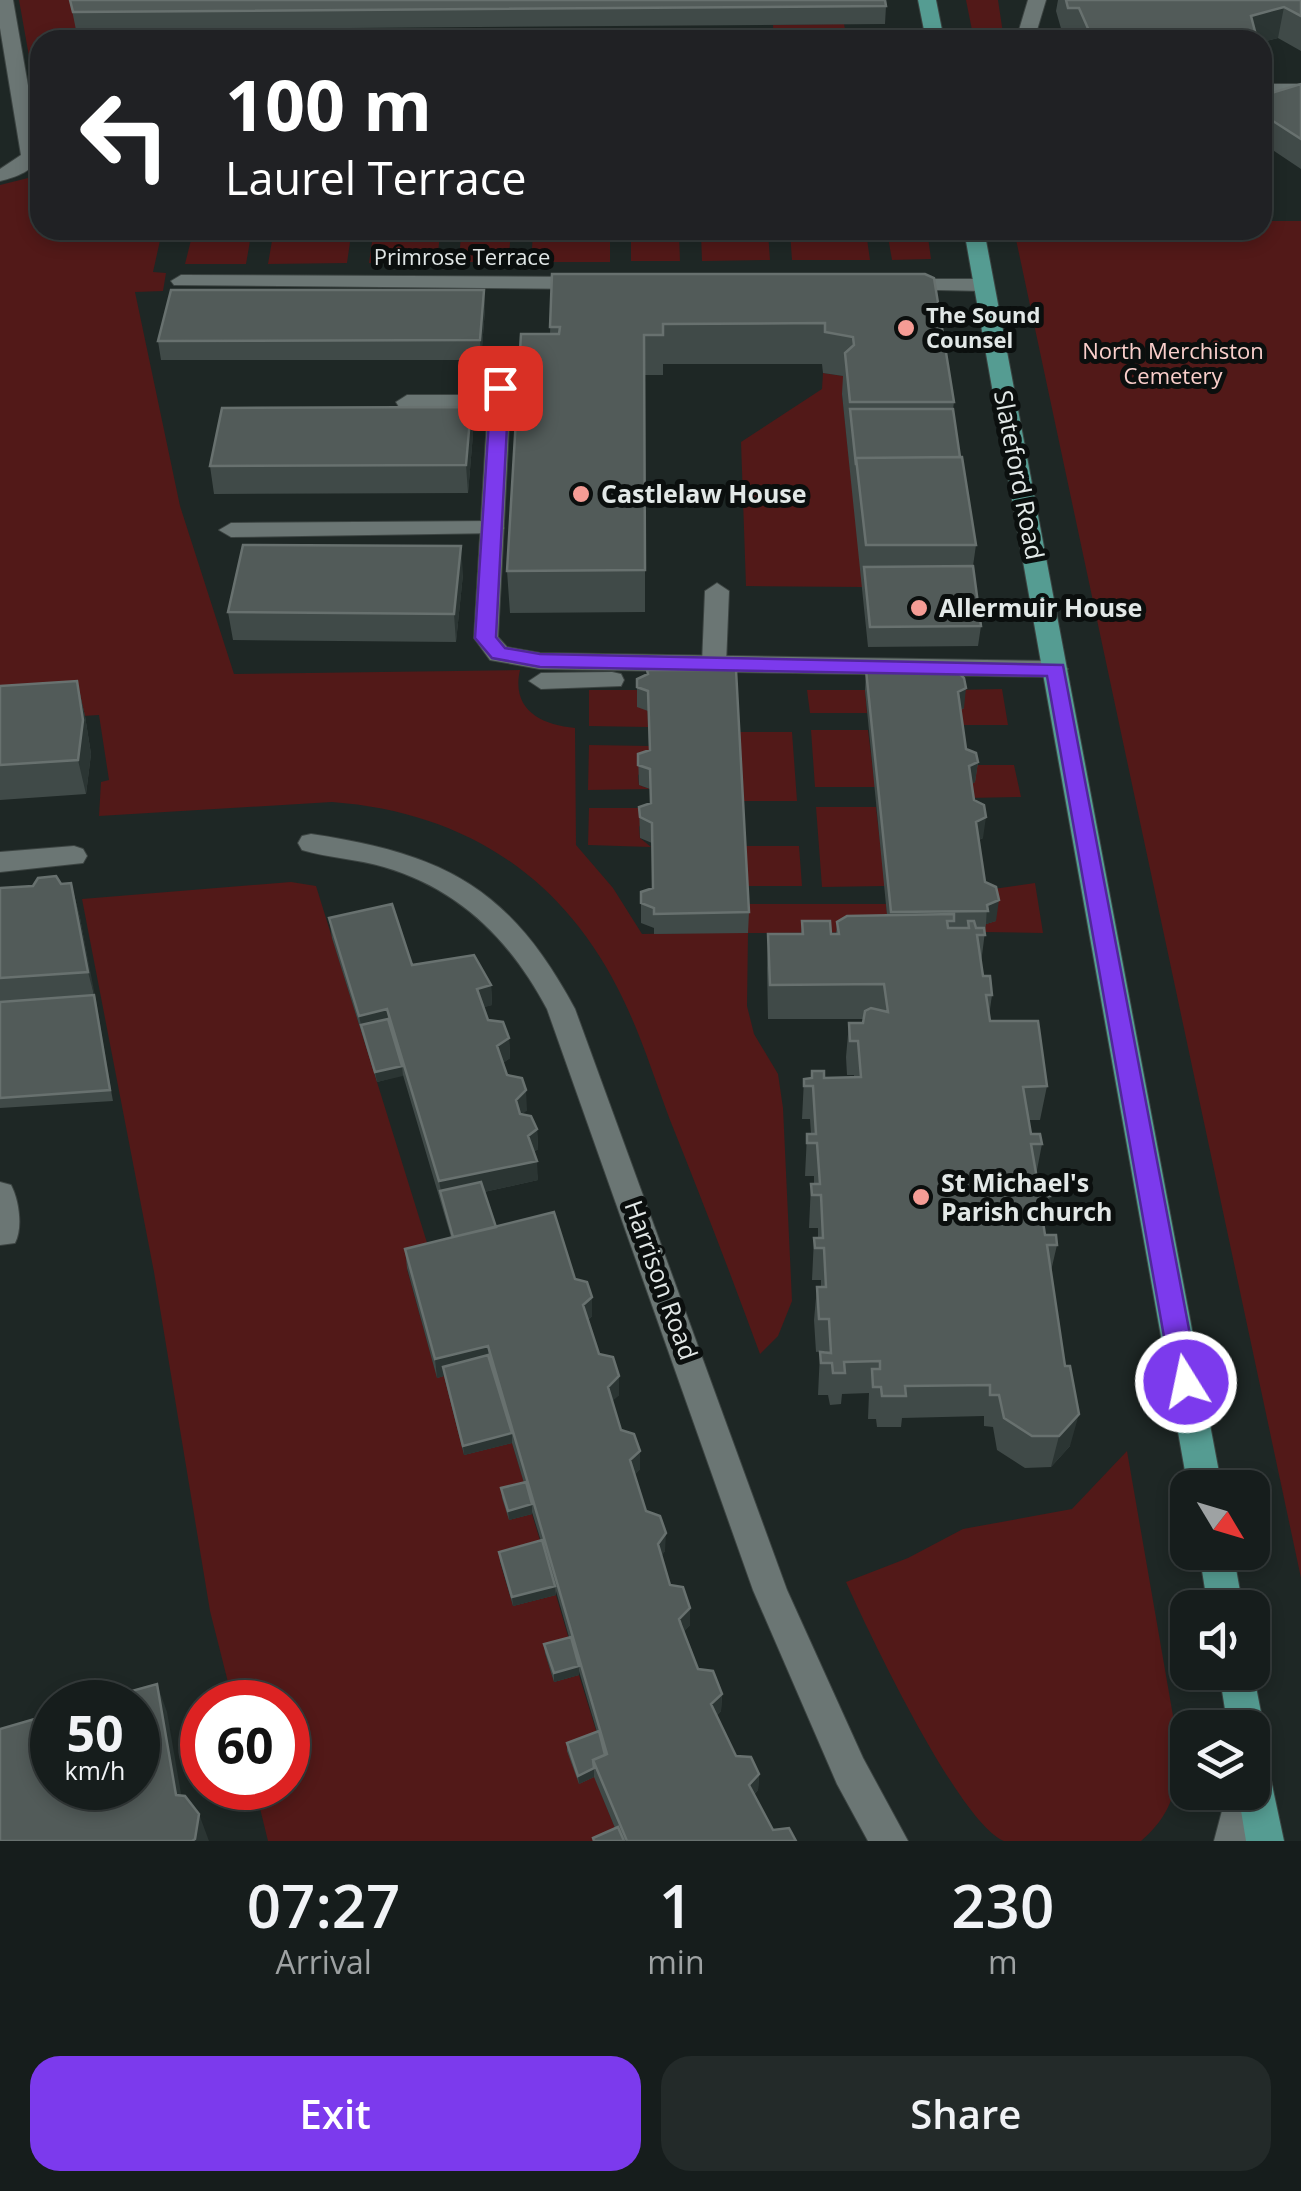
<!DOCTYPE html>
<style>
:root{--surface:#161d1c;--page:#232a29;--text:#f1f3f6;--muted:#9ea2a3;--line:#353b3b;--accent:#7c3aed}
body{margin:0;font-family:"Open Sans",sans-serif;background:var(--page);color:var(--text);height:100vh;display:flex;flex-direction:column;font-size:38px;white-space:nowrap}
*{box-sizing:border-box;margin:0}
p{font-size:32px;color:var(--muted)}
.icon{flex:none;width:55px;height:55px;fill:none;stroke:currentColor;stroke-width:2;stroke-linecap:round;stroke-linejoin:round}
.map{position:relative;height:1841px;overflow:hidden}
.sheet{display:flex;flex-direction:column;background:var(--surface);flex:1}
.sheet>*{flex:none}
.guide{position:absolute;left:30px;top:30px;width:1242px;height:210px;border-radius:30px;box-shadow:0 5px 15px #0003,0 0 0 2px var(--line);background:#202124;color:#fff;overflow:hidden}
.needle{width:65px;rotate:128deg}
.fabs{position:absolute;left:1170px;top:1470px;display:grid;gap:20px}
.fabs a{display:grid;place-items:center;width:100px;height:100px;border-radius:20px;background:var(--surface);box-shadow:0 5px 15px #0003,0 0 0 2px var(--line);font-size:50px}
.speed{position:absolute;left:30px;top:1680px;display:flex;gap:20px;font-size:50px;font-weight:700;text-align:center}
.speed>*{display:grid;place-content:center;width:130px;height:130px;border-radius:50%;background:var(--surface);box-shadow:0 5px 15px #0003,0 0 0 2px var(--line);line-height:1}
.speed small{font-size:25px;font-weight:400}
.speed .limit{border:15px solid #d22;background:#fff;color:#111}
.pin{position:absolute;display:grid;place-items:center;width:85px;height:85px;color:#fff;margin:-42px;border-radius:20px;box-shadow:0 5px 15px #0006}
.me{position:absolute;width:110px;margin:-55px;rotate:350deg;stroke-linejoin:round;filter:drop-shadow(0 0 8px #0008)}
.turn{display:flex;align-items:center;gap:35px;height:210px;padding:0 30px;font-size:45px}
.turn .icon{width:130px;height:130px;stroke-width:2.5}
.turn b{display:block;font-size:70px;line-height:85px}
.eta{display:flex;justify-content:space-evenly;align-items:center;height:170px;text-align:center}
.eta b{font-size:60px;font-weight:600;line-height:70px}
.primary-button{display:flex;gap:20px;margin-top:auto;padding:20px 30px}
.primary-button a{flex:1;height:115px;border-radius:30px;background:var(--accent);color:#fff;font-size:40px;font-weight:600;line-height:115px;text-align:center}
.primary-button a+a{background:var(--page);color:var(--text)}
.map>svg:first-child{display:block}
</style>
<div class="map">
<svg width="1301" height="1841" viewBox="0 0 1301 1841">
<rect width="100%" height="100%" fill="#1e2725"/>
<path fill="#521918" d="M19,0h61l11,40h-51v78z
M966,0h32l6,40h-30z
M844,24l3,16h-73l-1,-15z
M40,175v55h74l2,6h45l-8,36 13,1 -3,18 -28,1 45,214 54,168 286,-4c-9,39 20,55 55,58l1,117 37,43 29,46 105,-2v-28h139l3,28 -141,1 -1,73 7,28 24,40 5,34 9,193 -14,35 -18,18c-29,-79 -59,-157 -90,-234 -15,-40 -28,-82 -47,-121 -58,-122 -158,-187 -291,-197l-233,14 2,-34 8,-2 -10,-65 -99,6v-536z
M1263,221h38v1357l-287,-1348h248z
M927,230l4,29 -39,1 -5,-29z
M768,232l2,28 -68,1 -1,-28z
M790,232h76l4,28h-78z
M610,233v29h-79l2,-28z
M631,233h48l1,28h-49z
M440,234l-3,28 -68,1 4,-28z
M461,234h50l-3,28h-49z
M251,235l-5,29h-61l7,-28z
M273,235h78l-4,28 -79,1z
M823,373l27,4 -8,17 21,193 -117,-1 -5,-144 81,-53z
M1002,689l6,36h-51l-3,-35z
M589,690h58l1,37 -59,-1z
M807,690h58l2,23h-57z
M811,730h57l7,57h-60z
M738,732h54l5,69h-55z
M589,745l60,1 1,24 -12,5 1,10 11,4 -62,1z
M963,765h51l7,32 -53,1z
M816,807h60l9,79 -63,1z
M589,808h61l-11,19 1,11 11,9 -63,-2z
M744,846h55l3,40h-56z
M291,882l25,4 117,376 -26,7 30,108 7,-1 20,79 48,-12 15,49 -18,28 23,-6 11,36 -43,12 13,44 43,-11 15,51 -26,7 9,29 25,-7 20,65 -5,36 24,59 -13,6h-337l-13,-53h33v-86h-55l-23,-91 -56,-339 -72,-373z
M1035,883l8,50 -59,-1v-7l11,-4 -16,-30z
M1127,1451l53,305c-4,37 -10,60 -39,85 -23,0 -122,0 -137,0 -45,-18 -136,-210 -158,-259l62,-24 55,-29 109,-20z"/>
<g fill="none" stroke-linecap="round" stroke-linejoin="round">
<g stroke="#3c4442" stroke-width="2">
<path id="service" d="M0,0h13l27,154c-5,17 -24,23 -40,27v-12l21,-14 -21,-127z
M1028,0h18l-12,40h-18z
M1262,84h39v10h-39z
M407,395h92l11,7 -11,7 -100,-2 -3,-5z
M492,521l12,7 -4,5 -269,4 -12,-7 12,-7z
M717,583l12,8 -3,73 -12,8 -12,-8 3,-73z"/>
</g>
<g stroke="#3c4442" stroke-width="2">
<path id="minor" d="M181,275l405,2 10,6 -10,6 -412,-4 -3,-4z
M899,279h84l10,6 -10,6 -91,-2 -3,-4z
M500,381l11,6 -13,250 9,10 33,6 516,8 12,8 -12,8 -516,-8 -50,-9 -16,-22 15,-251z
M612,672l9,2 3,6 -3,6 -80,3 -12,-8 12,-8z
M0,1182l11,3c8,15 12,43 4,58l-15,2z"/>
</g>
<g stroke="#3c4442" stroke-width="2">
<path id="tertiary" d="M311,834c134,20 199,54 264,175l212,581 76,168 45,83h-40l-31,-57 -84,-194 -206,-581c-36,-68 -87,-120 -163,-142 -27,-8 -55,-9 -82,-17l-4,-7 4,-7z
M74,846l9,3 4,7 -4,7 -83,9v-20z
M1252,1776l7,3 6,13 -13,49h-38l13,-49h25z"/>
</g>
<g stroke="#3c4442" stroke-width="2">
<path id="primary" d="M918,0h18l8,40h-18z
M964,230h20l238,1258h-34z
M1199,1552h34l10,56h-35z
M1252,1666l12,62 -5,12 -7,3v-15h-24l-9,-56h33z
M1252,1747l13,5 19,89h-38l-8,-49h14z"/>
</g>
<use href="#service" fill="#6b7674" fill-rule="evenodd"/>
<use href="#minor" fill="#6b7674" fill-rule="evenodd"/>
<use href="#tertiary" fill="#6b7674" fill-rule="evenodd"/>
<use href="#primary" fill="#559c92" fill-rule="evenodd"/>
</g>
<path fill="#404a48" d="M70,0l816,6 -1,18 -809,6z
M1058,0h243v51l-23,-13 -16,4v-2l-198,-1 -8,-28z
M1301,84v85l-39,-26v-47z
M114,230h803l-51,2 -751,4z
M552,274h373l29,128 -1,7 7,48 16,88 -3,21 8,60 -3,20 -110,1 -26,-253 1,-18 -20,-3 -1,-9h-159v11h-18v237l-135,1 -3,-42 43,-237z
M484,290l1,19 -4,51h-320l-3,-19z
M471,407l2,27 -5,59 -254,1 -4,-28z
M463,574l-7,68 -223,-2 -5,-28z
M866,670l98,38 -3,2 5,39 12,13 -3,20 -3,2 2,16 9,38 -4,2 6,42 11,39 -10,3 -5,39 2,13 9,19 -3,21 1,5 57,65 -7,34h-11l2,14 11,10 -6,31 2,10 12,11 -7,29 2,10 12,10 -6,26 19,175 -19,21 -26,1 -28,-18 -4,-23 -9,-1v-10l-82,2 -1,9h-24l-1,-8h-8l1,-26 -27,1 -1,10 -11,1 -2,-10h-10l2,-43h6l-1,-1 -9,1 -2,-32 3,-33h4v-7h-9l2,-42h4v-10h-9l2,-44h3v-8h-9l2,-42h4l-1,-15h-8l2,-40 50,-2v-2h-7l-1,-18 3,-34h14l1,-4h-96l-1,-51 1,-34h33l1,-13 29,13h5l1,-12 50,-7 -22,-225z
M647,674l102,238 -1,21 -94,1v-6l-13,-5v-31l11,-4v-45l-12,-5 -1,-31 11,-4v-14l-11,-4 -1,-31 11,-4 -1,-39 -11,-4v-28z
M77,681l8,35 6,38 -5,40 -86,6v-114z
M71,883l9,35 33,183 -113,7v-220z
M329,918l83,47 79,20 1,20 -9,2 5,13 21,18 1,20 -7,5 4,12 20,35 -5,4 15,15 1,20 -4,3 4,28 -54,12 12,35 79,52 17,18v19l-4,4 11,34 20,41 -7,6 9,29 19,21v18l-5,5 11,37 19,40 -4,5 9,29 20,23v17l-6,6 14,38 24,25 -1,17 -4,4 19,41 23,18 -1,16 -4,5 19,35 23,11h-203v-3l22,-10 -21,-51 -15,7 -12,-33v-8l30,-11 -18,-61v4l-25,7 -9,-29 -1,-9 25,-7 -13,-46v4l-43,11 -13,-45 -1,-9 42,-11 -9,-29v2l-23,6 -7,-22 -1,-10 23,-5 -12,-40 -48,12 -20,-79 -7,2 -30,-110 -2,-19 46,-12 -48,-162 -26,7 -45,-144z"/>
<path fill="#2b3533" d="M1284,7l-6,31 -16,4v-2h-5l-6,-24z
M484,290l1,19 -4,51 -1,-20z
M471,407l2,27 -5,59 -2,-28z
M461,546l2,28 -7,68 -2,-28z
M77,681l8,35 6,38 -5,40 -8,-34z
M966,688l-2,20 -8,4 2,-20z
M978,762l-3,20 -8,5 2,-21z
M986,817l-3,21 -10,4 3,-20z
M71,883l9,35 17,88 16,95 -19,-106 -6,-23z
M999,900l-3,21 -10,3 1,-19z
M491,985l1,20 -13,4 -2,-20z
M387,1009l2,20 -28,-4 -2,-9z
M509,1038l1,20 -11,8 -2,-20z
M402,1066l1,10 -26,6 -2,-10z
M526,1090l1,20 -10,9 -1,-19z
M537,1129l1,20 -9,7 -1,-20z
M537,1161l1,19 -95,21 -4,-20z
M592,1297v19l-8,8 -1,-19z
M488,1346l1,19 -46,2 1,9 -7,2 -2,-19z
M619,1376v19l-11,10v-18z
M1079,1414l-9,32 -19,21 8,-31z
M512,1433v10l-48,12 -1,-9z
M640,1451v18l-9,9 -1,-18z
M532,1504v10l-23,6 -1,-9z
M666,1533l-1,18 -7,11v-18z
M555,1586l1,9 -43,11 -1,-9z
M690,1608v17l-11,11v-17z
M579,1666v9l-25,7v-9z
M157,1684l10,28 19,111 -10,-28z
M722,1694l-1,17 -11,9 1,-16z
M594,1768v9l-15,7 -1,-8z
M759,1774l-1,16 -10,11 1,-16z
M199,1814l10,27h-17z"/>
<path fill="#525b59" stroke="#68716f" stroke-width="2.5" d="M70,0h815l1,6 -813,6z
M1066,0h235v16l-17,-9 -33,9 6,23 -133,-1 -1,-5h-33l-11,-25h-11z
M1301,84v55l-39,-25v-18z
M552,274h373l9,4 20,124h-104l-5,-49 9,-8 -1,-8 -28,-5v-9l-162,1v11h-19l1,235 -138,1 14,-237h38l1,-7h-10z
M171,290h313l-4,50 -322,1z
M471,407l-5,58 -256,1 12,-58z
M850,409h103l7,48 -104,1v7z
M962,457l14,88h-110l-10,-87z
M243,545l218,1 -7,68 -226,-2z
M973,566l8,60 -111,1 -6,-60z
M647,670h89l13,242 -95,2v-6l-13,-5v-11l12,-4 -1,-65 -12,-6 -1,-10 12,-4 -1,-34 -12,-4v-11l12,-4 -2,-59 -11,-4v-8l11,-5z
M866,670h90l8,8 2,10 -8,4 8,57 10,4 2,9 -9,4 5,34 10,5 2,12 -10,5 9,60 11,5 3,13 -12,5 1,6 -97,1z
M77,681l6,39 -5,40 -78,5v-79z
M56,876l5,8 10,-1 17,89 -88,6v-90l33,-2 5,-8z
M392,904l20,61 62,-10 17,30 -14,4 11,31 15,2 6,16 -12,8 10,29 15,3 4,12 -10,10 4,14 11,2 6,13 -9,7 9,25 -98,20 -52,-172 -28,7 -30,-98z
M954,914v7h-7l1,7h21l-1,-7h6l2,7h8l1,7h-8l6,41h7l2,19h-6l4,26h48l9,65 -24,1 8,47h9l2,10h-11l7,41h9l3,11h-11l6,39h11l1,10h-10l18,121h5l9,48 -20,22h-27l-28,-18 -5,-23h-9v-10l-85,1 1,10h-24l-1,-9h-8l-1,-18h8v-8l-36,1 1,11h-12l-1,-10h-11l-1,-11 11,1 -2,-34h-10l-2,-32h9l-2,-39h-9l-1,-10h9l-2,-43h-9l-1,-11h9l-3,-41h-10v-9h9l-3,-48h-9v-7l8,-1v-7h12v7l37,-1 -3,-36h-8l-1,-18h14l2,-12 6,-3 17,4 -4,-28 -114,1 -2,-51h35l-1,-13h28l1,13h8l-2,-12 10,-6z
M94,995l16,95 -110,8v-96z
M388,1019l14,47 -27,6 -14,-47z
M481,1182l15,45 -43,10 -13,-46z
M554,1212l21,67 12,3 5,15 -9,8 16,49 14,3 6,19 -11,11 13,43 13,4 6,17 -10,9 16,51 14,5 6,17 -8,11 12,41 13,2 7,21 -11,11 2,6 17,44 15,2 9,23 -11,10 25,52 15,1 8,17 -10,11 24,45 16,-2 7,13h-169l-34,-81 14,-6 -119,-408 -53,13 -30,-110z
M488,1355l24,78 -49,13 -20,-79z
M526,1482l6,22 -24,7 -7,-23z
M542,1540l13,46 -43,11 -13,-45z
M571,1637l8,29 -25,7 -10,-29z
M157,1684l19,111 9,1 14,18 -4,25 -3,2h-192v-112l52,-15v74h86v-86h-46z
M599,1731l6,24 -12,5 1,8 -16,8 -11,-33z
M618,1827l6,14h-30l-1,-3z"/>
<path fill="#7c3aed" stroke="#51269a" stroke-width="2.5" d="M500,382l9,6 -13,249 9,11 35,6 523,11 136,717 -4,9 -9,3 -10,-3 -4,-9 -125,-706 -507,-9 -48,-9 -17,-20 16,-250z"/>
<g fill="#f59c95" stroke="#0b0f0e" stroke-width="4">
<circle cx="906" cy="328" r="10"/>
<circle cx="581" cy="494" r="10"/>
<circle cx="919" cy="608" r="10"/>
<circle cx="921" cy="1197" r="10"/>
</g>
<g text-anchor="middle" stroke-width="10" stroke-linejoin="round" paint-order="stroke">
<g font-size="22" fill="#e2e8e7" stroke="#0b0f0e">
<text x="462" y="265">Primrose Terrace</text>
</g>
<g font-size="22" font-weight="bold" fill="#e2e8e7" stroke="#0b0f0e" text-anchor="start">
<text x="926" y="323">The Sound<tspan x="926" dy="25">Counsel</tspan></text>
</g>
<g font-size="22" fill="#facfcb" stroke="#0b0f0e">
<text x="1173" y="359">North Merchiston<tspan x="1173" dy="25">Cemetery</tspan></text>
</g>
<g font-size="25" fill="#e2e8e7" stroke="#0b0f0e">
<text transform="translate(1019 475) rotate(79)" y="9">Slateford Road</text>
<text transform="translate(661 1280) rotate(70)" y="9">Harrison Road</text>
</g>
<g font-size="25" font-weight="bold" fill="#e2e8e7" stroke="#0b0f0e" text-anchor="start">
<text x="601" y="503">Castlelaw House</text>
<text x="939" y="617">Allermuir House</text>
<text x="941" y="1192">St Michael's<tspan x="941" dy="29">Parish church</tspan></text>
</g>
</g>
</svg>
<div class="fabs">
<a><svg class="needle" viewBox="-14 -14 28 28"><path d="M0-13l5 13h-10z" fill="#e53935"/><path d="M0 13l5-13h-10z" fill="#9ea2a3"/></svg></a>
<a><svg class="icon" aria-label="sound" viewBox="0 0 24 24"><path d="M4 9h4l5-4v14l-5-4H4zM17 9q2 3 0 6"/></svg></a>
<a><svg class="icon" aria-label="layers" viewBox="0 0 24 24"><path d="M12 4l9 5-9 5-9-5zM3 14l9 5 9-5"/></svg></a>
</div>
<div class="speed"><div>50<small>km/h</small></div><div class="limit">60</div></div>
<div class="pin" style="left:500px;top:388px;background:#d93025"><svg class="icon" aria-label="arrive" viewBox="0 0 24 24"><path d="M6 21V4h12l-3 4 3 4H6"/></svg></div>
<svg class="me" style="left:1186px;top:1382px" viewBox="-20 -20 40 40"><circle r="17" fill="#7c3aed" stroke="#fff" stroke-width="3"/><path d="M0-11L8 9 0 5-8 9z" fill="#fff"/></svg>
<div class="guide">
<div class="turn"><svg class="icon" aria-label="left" viewBox="0 0 24 24"><path d="M17 20v-9H6M10 6l-5 5 5 5"/></svg><div><b>100 m</b>Laurel Terrace</div></div>
</div>
</div>
<section class="sheet">
<div class="eta">
<div><b>07:27</b><p>Arrival</p></div>
<div><b>1</b><p>min</p></div>
<div><b>230</b><p>m</p></div>
</div>
<div class="primary-button"><a>Exit</a><a>Share</a></div>
</section>
